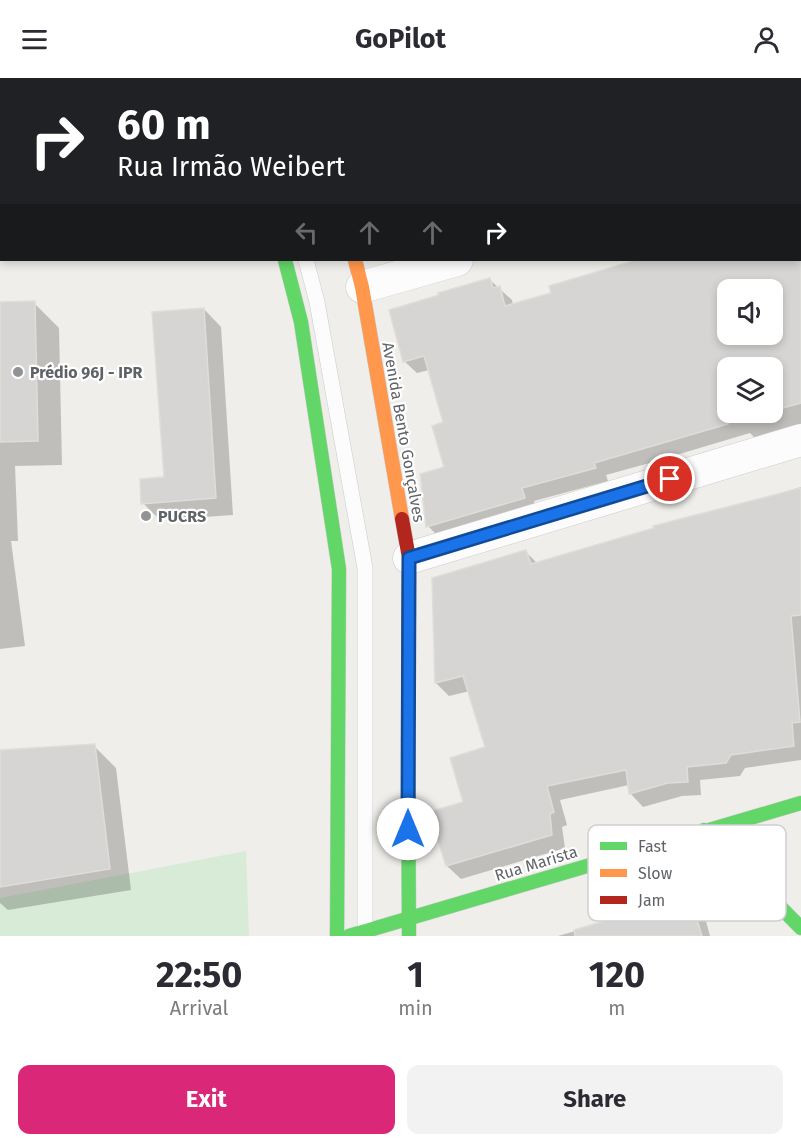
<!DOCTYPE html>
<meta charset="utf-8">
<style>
:root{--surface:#fff;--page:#f2f2f3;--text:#2b2b33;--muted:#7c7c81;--accent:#db2777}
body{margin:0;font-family:"Fira Sans",sans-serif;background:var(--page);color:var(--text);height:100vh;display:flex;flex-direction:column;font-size:22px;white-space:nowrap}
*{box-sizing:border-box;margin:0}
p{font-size:20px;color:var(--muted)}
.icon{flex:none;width:33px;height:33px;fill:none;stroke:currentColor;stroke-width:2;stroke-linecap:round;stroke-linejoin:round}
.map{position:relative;height:858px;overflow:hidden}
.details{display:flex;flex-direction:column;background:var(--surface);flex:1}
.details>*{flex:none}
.guide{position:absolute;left:0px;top:0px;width:801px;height:183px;box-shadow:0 3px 9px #0003;background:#202124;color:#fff;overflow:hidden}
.fabs{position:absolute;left:717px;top:201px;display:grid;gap:12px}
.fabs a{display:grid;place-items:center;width:66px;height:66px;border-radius:12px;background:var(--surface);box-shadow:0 3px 9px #0003;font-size:30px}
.pin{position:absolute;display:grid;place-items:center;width:51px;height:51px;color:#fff;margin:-26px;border:3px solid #fff;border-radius:50%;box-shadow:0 2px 6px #0007}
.me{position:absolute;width:66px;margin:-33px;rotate:0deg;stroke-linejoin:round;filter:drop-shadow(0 0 4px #0008)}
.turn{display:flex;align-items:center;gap:21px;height:126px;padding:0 18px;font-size:27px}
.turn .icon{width:78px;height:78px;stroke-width:2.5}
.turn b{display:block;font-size:42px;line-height:51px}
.lanes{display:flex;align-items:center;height:57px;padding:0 18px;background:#0003;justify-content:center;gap:30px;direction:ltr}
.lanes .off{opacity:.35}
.eta{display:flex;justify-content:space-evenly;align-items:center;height:102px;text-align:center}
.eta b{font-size:36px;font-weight:700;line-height:42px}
.primary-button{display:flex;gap:12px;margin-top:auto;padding:12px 18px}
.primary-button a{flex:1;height:69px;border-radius:12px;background:var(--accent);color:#fff;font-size:24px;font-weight:700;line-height:69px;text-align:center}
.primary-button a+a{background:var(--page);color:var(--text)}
header{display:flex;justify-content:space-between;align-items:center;height:78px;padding:0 18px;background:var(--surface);font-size:27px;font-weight:700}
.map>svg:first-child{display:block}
</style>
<header><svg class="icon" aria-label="menu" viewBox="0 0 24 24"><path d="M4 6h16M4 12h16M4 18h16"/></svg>GoPilot<svg class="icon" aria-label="person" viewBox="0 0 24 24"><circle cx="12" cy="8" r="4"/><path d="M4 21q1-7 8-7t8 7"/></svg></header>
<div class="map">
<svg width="801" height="858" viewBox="0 0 801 858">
<rect width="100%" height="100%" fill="#efeeea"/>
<path fill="#d8ebd6" d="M246,773l3,85h-249v-38z"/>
<path fill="#0003" fill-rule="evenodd" d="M329,0h303v2h-303z
M673,0h72l1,2h-73z
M782,0h19v29l-1,-27z
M0,26l2,37 -2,60z
M800,135h1v219l-40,12 -11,-11 -104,31 -40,11 2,6 -74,20 2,9 -96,28 -12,-12 18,-58 -1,-45 -16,-53 -12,3 -13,-12 85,-82 23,21 1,5 40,-11 -2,-7 92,-27h37l44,30 -7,-30h83zM728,212h44v44h-44zM728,290h44v44h-44z
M34,225l25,25 3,137 -47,1 3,75h-7l14,105 -25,3v-345z
M204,231l17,18 12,188 -73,5 -17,-17 23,-24z
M801,409v273l-56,8 -5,8 -40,4 1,15 -19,1 -39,11 -13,-14 -1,-8 -69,15 7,25 -5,2 3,21 -104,31 -14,-13 -16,-53 33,-10 23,-55 -17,-57 -21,5 -13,-13 -3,-104 93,-27 12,12z
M94,668l22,22 15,122 -123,20 -8,-7v-151z
M690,820l13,12 7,26h-152z"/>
<path fill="#d6d5d3" stroke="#deddd9" stroke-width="1.5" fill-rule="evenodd" d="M636,182h165v143l-29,8v-43h-44v56l-134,39 2,5 -74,20 3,10 -99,29 -6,-53 24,-7 -12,-41 11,-4 -19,-66 -21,6 -14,-52 50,-15 -1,-2 52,-15 3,10 7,-2 5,20 46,-13 -2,-7zM728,212h44v44h-44z
M35,223l3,140 -38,1v-140z
M204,230l12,190 -75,6 -1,-25 24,-2 -12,-165z
M801,410v127l-10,1 9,106 -8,1 2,23 -63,9 -5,8 -39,4 1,15 -20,1 -39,11 -3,-24 -79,16 7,26 -4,2 2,21 -106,31 -17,-54 34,-10 -13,-44 35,-11 -22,-71 -28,7 -3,-105 94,-28 5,14 123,-36 -1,-2z
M95,666l15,125 -110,18v-137z
M690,818l12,40h-127l-1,-6z"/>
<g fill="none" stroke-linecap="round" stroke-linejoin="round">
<g stroke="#cbcccc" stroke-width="16">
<path id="lane" d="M166,0v2
M261,0v2
M636,0v2
M750,0v2
M306,182l11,42 48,266v367"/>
</g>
<g stroke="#cbcccc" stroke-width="33">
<path id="street" d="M800,83h1
M362,209l95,-27
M409,480l392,-118"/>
</g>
<g stroke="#cacacb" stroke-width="15">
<path id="fast" d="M285,182l16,62 38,247 -2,367
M408,662l1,196
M704,752l97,98
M349,858l452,-133"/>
</g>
<g stroke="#cacacb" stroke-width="15">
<path id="slow" d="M237,0v2
M355,182l7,27 40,232"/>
</g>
<g stroke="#cacacb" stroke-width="15">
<path id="jam" d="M309,0v2
M402,441l7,39 -1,182"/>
</g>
<use href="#lane" stroke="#fdfcfc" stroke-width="15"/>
<use href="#street" stroke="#fdfcfc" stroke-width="32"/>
<use href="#fast" stroke="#63d668" stroke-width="14"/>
<use href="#slow" stroke="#ff974d" stroke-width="14"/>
<use href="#jam" stroke="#b3261e" stroke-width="14"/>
</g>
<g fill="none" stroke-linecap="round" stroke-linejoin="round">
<g stroke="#114b97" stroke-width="15">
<path id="route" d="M408,751l1,-271 261,-79"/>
</g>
<use href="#route" stroke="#1a73e8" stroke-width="10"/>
</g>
<g fill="#919496" stroke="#fff" stroke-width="2">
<circle cx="18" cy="294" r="6"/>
<circle cx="146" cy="438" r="6"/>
</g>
<g text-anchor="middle" stroke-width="4.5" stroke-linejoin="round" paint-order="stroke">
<g font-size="16" font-weight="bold" fill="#5f6368" stroke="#fff" text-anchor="start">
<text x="30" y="300">Prédio 96J - IPR</text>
<text x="158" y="444">PUCRS</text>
</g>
<g font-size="16" fill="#5f6368" stroke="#fff">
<text transform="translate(404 354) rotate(80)" y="6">Avenida Bento Gonçalves</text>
<text transform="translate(536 785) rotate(-17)" y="6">Rua Marista</text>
</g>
</g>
<rect x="588" y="747" width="198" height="96" rx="9" fill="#fff" stroke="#cfd0d2" stroke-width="1.5"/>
<rect x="600" y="764" width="27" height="8" fill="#63d668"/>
<rect x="600" y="791" width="27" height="8" fill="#ff974d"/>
<rect x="600" y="818" width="27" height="8" fill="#b3261e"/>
<g font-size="16" fill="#5f6368">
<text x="638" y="774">Fast</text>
<text x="638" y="801">Slow</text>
<text x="638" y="828">Jam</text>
</g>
</svg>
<div class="fabs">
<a><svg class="icon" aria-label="sound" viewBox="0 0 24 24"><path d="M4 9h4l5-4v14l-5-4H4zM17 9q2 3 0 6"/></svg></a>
<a><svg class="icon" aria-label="layers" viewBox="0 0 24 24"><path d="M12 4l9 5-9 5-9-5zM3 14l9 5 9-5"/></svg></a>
</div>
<div class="pin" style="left:670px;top:401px;background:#d93025"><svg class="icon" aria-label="arrive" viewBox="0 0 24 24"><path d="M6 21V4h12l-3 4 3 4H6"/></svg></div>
<svg class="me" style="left:408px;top:751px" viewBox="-20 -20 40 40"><circle r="19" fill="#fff"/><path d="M0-13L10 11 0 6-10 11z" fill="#1a73e8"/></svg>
<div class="guide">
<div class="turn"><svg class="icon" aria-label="right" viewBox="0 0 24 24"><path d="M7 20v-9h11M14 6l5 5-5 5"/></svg><div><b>60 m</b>Rua Irmão Weibert</div></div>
<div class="lanes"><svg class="icon off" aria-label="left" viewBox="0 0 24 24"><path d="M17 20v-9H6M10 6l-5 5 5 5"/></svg><svg class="icon off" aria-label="ahead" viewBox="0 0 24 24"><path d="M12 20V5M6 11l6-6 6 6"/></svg><svg class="icon off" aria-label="ahead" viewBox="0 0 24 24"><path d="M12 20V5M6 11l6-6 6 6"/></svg><svg class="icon" aria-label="right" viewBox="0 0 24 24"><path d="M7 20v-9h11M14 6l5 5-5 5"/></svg></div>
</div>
</div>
<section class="details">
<div class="eta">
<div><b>22:50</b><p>Arrival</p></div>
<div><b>1</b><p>min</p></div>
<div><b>120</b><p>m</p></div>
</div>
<div class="primary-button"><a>Exit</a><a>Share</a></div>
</section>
